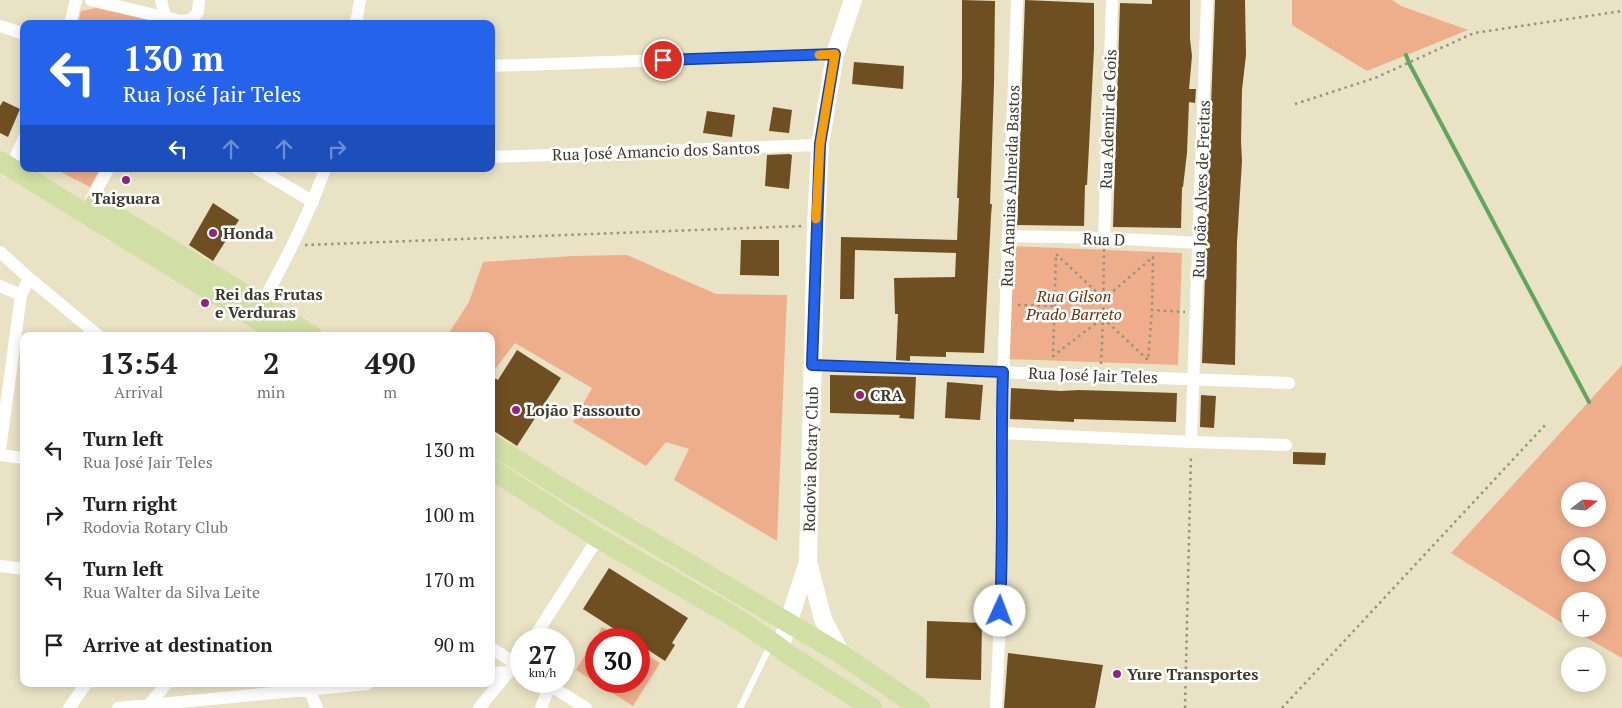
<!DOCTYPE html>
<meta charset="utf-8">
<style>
:root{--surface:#fff;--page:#f6f6f6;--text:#222;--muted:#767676}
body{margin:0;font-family:"PT Serif",serif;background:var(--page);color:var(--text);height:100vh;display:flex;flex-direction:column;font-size:19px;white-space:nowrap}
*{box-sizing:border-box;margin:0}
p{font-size:16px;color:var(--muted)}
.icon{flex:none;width:28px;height:28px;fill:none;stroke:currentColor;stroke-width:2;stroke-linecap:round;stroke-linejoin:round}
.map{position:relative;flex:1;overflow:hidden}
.drawer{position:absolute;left:20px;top:332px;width:475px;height:355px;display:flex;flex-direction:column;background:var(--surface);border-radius:10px;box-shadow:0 2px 12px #0003}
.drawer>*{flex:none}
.top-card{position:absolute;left:20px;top:20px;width:475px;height:152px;border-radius:10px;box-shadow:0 2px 12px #0003;background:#2563eb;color:#fff;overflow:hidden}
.needle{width:32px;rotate:73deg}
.controls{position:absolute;left:1561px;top:482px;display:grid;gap:10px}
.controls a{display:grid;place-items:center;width:45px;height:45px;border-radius:50%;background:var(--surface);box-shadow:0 2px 12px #0003;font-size:25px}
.speed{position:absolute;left:510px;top:628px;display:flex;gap:10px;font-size:25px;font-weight:700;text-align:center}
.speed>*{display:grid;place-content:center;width:65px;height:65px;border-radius:50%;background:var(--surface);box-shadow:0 2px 12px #0003;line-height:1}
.speed small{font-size:12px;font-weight:400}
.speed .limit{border:8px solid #d22;background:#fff;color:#111}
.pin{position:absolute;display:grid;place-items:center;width:42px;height:42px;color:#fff;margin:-21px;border:2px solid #fff;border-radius:50%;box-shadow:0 1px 5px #0007}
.me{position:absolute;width:55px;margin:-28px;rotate:2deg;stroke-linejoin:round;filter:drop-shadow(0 0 4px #0008)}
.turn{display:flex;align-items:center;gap:18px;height:105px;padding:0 20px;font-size:22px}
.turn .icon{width:65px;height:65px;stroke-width:2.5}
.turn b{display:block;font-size:35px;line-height:42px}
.lanes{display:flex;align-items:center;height:48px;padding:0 20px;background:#0003;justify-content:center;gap:25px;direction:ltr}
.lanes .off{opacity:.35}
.eta{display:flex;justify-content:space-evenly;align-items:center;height:85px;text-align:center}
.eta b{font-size:30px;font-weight:600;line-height:35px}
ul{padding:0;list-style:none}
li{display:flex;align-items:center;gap:15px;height:65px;padding:0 20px}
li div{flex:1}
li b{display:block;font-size:19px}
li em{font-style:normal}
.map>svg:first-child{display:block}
</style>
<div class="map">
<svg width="1622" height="708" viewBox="0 0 1622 708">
<rect width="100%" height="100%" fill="#e9e2c4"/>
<path fill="#eeae8b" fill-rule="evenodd" d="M1292,0h100l9,6 67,24 -101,41 -75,-46z
M96,8l61,14 4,2h-83l3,-13z
M55,169h45l-10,18z
M1009,246l173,7 -4,112 -172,-6z
M627,255l89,39 71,1 -10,246 -103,-61 15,-31 -23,-7 -20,24 -73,-44 19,-34 -77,-45 -22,29 -2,-1v-35h-44l22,-34 14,-40 90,-6z
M1622,365v293l-51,-29h27v-28h-28v27l-119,-75zM1598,491v28h-28v-28zM1598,546v28h-28v-28z
M602,627l19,12h-25v42h43v-31l21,13 -27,43 -57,-36z"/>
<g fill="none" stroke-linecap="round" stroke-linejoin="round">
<path stroke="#60a65e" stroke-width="4" d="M1406,55l3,8 180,339"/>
</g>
<path fill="#6f4f21" d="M962,0l33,1 -1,84 -4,119h2l-1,12 -7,137 -38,-1v5l-36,-1v5l-14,-1 2,-46h-3l-1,-36 61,-1 1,-24 -101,-3 -1,49h-14l1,-62 116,3 2,-42h-2l5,-120z
M1025,0l69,3v46l-6,117 -1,19h-2l-1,41 -67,-1z
M1152,0h38v39l2,17 -3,33h7l-1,14 -6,-1 -2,51 -4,34h-1l-1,41 -68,-1 7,-224 32,1z
M1215,0h30l1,55 -4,35 -1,52 1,19 -5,81 -2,123 -33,-2 4,-115 2,-5 -2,-5z
M854,62l50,4 -1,23 -51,-5z
M3,101l17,8 -12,28 -8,-4v-27z
M773,107l19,3 -3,23 -20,-2z
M707,111l28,4 -3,22 -29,-4z
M789,154l3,1 -3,34 -24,-3 2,-31z
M213,203l26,17 -26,41 -24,-16z
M741,240h38v36l-39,-1z
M517,350l44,28 -44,68 -26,-17v-53l7,4z
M830,375l86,2 -2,42 -15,-1 1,-3 -70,-2z
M947,382l36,3 -3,35 -35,-2z
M1011,388l50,3 18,-1 98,3 -1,29 -102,-3v3l-64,-3z
M1201,395l15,1 -2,32 -14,-1z
M1293,452l33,1 -1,12 -32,-1z
M609,568l79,50 -16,25 3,2 -10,16 -26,-17v-5h-9l-47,-30z
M927,621l55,2 -1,57 -55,-2z
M1008,653l95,12 -8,43h-91z"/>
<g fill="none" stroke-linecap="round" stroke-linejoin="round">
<path stroke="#97927d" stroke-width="2.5" stroke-dasharray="2.5 4" stroke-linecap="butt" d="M1295,104l80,-26 99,-45 148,-22
M305,245l497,-19
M1104,249l-1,69 -50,38 3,-102 48,45 49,-42 -1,53 33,2
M1018,305l36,1
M1103,318l45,42 4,-49
M1101,364l2,-46
M1185,708l6,-253
M1282,708l265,-285"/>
<path stroke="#fff" stroke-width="6" d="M740,708l31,-64"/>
<path stroke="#fff" stroke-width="12" d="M91,0l81,19
M161,0l4,17c14,3 23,9 33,-5l1,-12
M70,24l6,-24
M356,24l4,-24
M0,26l24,8
M491,66l344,-12
M16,156l8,-18
M491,157l329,-12
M258,169l55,33
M91,200l17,-31
M1008,236l96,2 96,5
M1104,238l8,-238
M0,252l29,26 70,58
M0,286l21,9
M261,305c25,-45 47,-88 64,-136
M812,365l477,18
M1001,433l190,9 95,3
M1191,442l16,-442
M0,450l21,-155 8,-17
M0,455l24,3
M0,566l24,3
M533,639l65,-101
M491,648l30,19
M491,673l18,-1
M543,681l43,27
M309,684v5l8,19
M148,706l18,-22
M69,708l17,-24
M118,708l249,-24
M479,708l42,-51
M541,708l9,-23
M996,708l5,-115v-160l16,-433"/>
<g stroke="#fff" stroke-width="18">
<path d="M780,648l28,-86"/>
<path id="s1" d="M841,654l-18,-35 -15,-57 8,-337 4,-80 15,-91 18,-54"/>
</g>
<path stroke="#d1dea4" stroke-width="20" d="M0,161l284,175
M95,203l218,133
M491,444l82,51 268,159 79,54
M491,469l107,69 138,80 36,24 17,13 83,53"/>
</g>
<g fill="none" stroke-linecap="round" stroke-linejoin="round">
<g stroke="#184099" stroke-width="12">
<path id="route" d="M663,60l172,-6 -15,90 -8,221 191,7c-3,80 1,159 -3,239"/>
</g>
<use href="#route" stroke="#2563eb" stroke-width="9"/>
<path stroke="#f59e0b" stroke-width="9" d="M816,219l4,-75 15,-90 -16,1"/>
</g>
<g fill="#97217d" stroke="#fff" stroke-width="2">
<circle cx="126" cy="180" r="5"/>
<circle cx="213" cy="233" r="5"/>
<circle cx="205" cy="303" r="5"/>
<circle cx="860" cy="395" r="5"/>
<circle cx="516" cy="410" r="5"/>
<circle cx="1117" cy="674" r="5"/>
</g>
<g text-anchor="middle" stroke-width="5" stroke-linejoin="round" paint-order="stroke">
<g font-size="16" fill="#3d3b2f" stroke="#fff">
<text transform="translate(1108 119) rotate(-88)" y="6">Rua Ademir de Gois</text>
<text transform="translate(656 151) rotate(-2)" y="6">Rua José Amancio dos Santos</text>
<text transform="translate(1010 186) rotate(-88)" y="6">Rua Ananias Almeida Bastos</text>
<text transform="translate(1201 189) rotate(-88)" y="6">Rua João Alves de Freitas</text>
<text transform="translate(1104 239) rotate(2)" y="6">Rua D</text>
<text transform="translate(1093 375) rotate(2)" y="6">Rua José Jair Teles</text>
<text dy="6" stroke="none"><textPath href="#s1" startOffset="201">Rodovia Rotary Club</textPath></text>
</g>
<g font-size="16" font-weight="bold" fill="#3d3b2f" stroke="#fff" text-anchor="start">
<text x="126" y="204" text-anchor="middle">Taiguara</text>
<text x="223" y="239">Honda</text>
<text x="215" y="300">Rei das Frutas<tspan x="215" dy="18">e Verduras</tspan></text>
<text x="870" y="401">CRA</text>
<text x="526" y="416">Lojão Fassouto</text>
<text x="1127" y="680">Yure Transportes</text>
</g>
<g font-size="16" font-style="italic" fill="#69310a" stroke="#fff">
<text x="1074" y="302">Rua Gilson<tspan x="1074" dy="18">Prado Barreto</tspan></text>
</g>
</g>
</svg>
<div class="controls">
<a><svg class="needle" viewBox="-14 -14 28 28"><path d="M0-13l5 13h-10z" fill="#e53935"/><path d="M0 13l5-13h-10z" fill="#767676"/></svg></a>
<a><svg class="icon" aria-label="search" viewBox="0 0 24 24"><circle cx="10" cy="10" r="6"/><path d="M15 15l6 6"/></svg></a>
<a>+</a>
<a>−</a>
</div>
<div class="speed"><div>27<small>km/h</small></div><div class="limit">30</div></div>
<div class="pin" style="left:663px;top:60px;background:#d93025"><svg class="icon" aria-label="arrive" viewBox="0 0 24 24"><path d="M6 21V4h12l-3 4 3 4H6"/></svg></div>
<svg class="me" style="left:1000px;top:611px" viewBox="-20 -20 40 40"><circle r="19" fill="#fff"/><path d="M0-13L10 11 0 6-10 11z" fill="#2563eb"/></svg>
<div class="top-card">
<div class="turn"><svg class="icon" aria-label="left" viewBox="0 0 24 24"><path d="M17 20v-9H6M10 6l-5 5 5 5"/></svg><div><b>130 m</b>Rua José Jair Teles</div></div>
<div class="lanes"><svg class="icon" aria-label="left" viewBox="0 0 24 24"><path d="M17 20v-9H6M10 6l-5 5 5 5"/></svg><svg class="icon off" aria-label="ahead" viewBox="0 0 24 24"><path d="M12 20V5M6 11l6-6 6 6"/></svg><svg class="icon off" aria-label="ahead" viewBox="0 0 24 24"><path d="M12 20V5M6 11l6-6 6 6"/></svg><svg class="icon off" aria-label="right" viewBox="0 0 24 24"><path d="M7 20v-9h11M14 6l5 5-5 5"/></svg></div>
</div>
<section class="drawer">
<div class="eta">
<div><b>13:54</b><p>Arrival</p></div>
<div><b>2</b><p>min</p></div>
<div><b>490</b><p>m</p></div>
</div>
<ul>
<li><svg class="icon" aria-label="left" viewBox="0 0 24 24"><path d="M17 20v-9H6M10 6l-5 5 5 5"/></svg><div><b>Turn left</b><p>Rua José Jair Teles</p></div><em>130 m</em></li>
<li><svg class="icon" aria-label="right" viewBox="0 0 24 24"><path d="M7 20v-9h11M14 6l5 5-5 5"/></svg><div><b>Turn right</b><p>Rodovia Rotary Club</p></div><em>100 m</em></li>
<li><svg class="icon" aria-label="left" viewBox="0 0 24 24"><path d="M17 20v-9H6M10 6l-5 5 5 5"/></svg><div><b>Turn left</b><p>Rua Walter da Silva Leite</p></div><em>170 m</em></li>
<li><svg class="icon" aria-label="arrive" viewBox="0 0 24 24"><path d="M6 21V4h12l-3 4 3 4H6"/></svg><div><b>Arrive at destination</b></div><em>90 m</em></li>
</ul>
</section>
</div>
